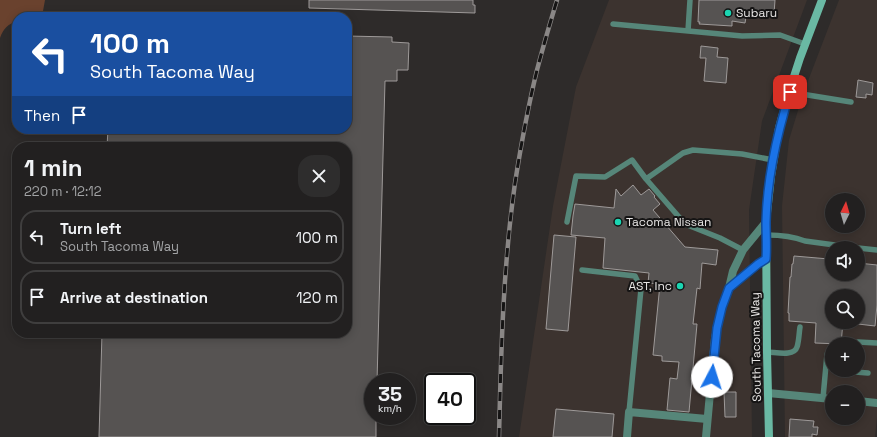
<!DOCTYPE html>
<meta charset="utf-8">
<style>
:root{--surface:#222020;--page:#2e2d2d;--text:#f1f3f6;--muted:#a2a3a5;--line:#3f3e3e}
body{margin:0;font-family:"Space Grotesk",sans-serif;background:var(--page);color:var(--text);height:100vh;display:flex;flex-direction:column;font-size:15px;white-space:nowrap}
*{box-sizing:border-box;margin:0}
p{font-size:13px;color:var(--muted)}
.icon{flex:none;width:22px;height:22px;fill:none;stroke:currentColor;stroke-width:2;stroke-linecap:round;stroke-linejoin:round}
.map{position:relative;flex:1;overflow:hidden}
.side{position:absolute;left:12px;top:142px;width:340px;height:196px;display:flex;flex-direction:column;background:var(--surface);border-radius:16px;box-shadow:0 2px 10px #0003,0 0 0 1px var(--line)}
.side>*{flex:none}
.top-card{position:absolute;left:12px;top:12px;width:340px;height:122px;border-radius:16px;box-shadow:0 2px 10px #0003,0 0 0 1px var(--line);background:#1a4fa0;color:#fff;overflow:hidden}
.needle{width:26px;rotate:5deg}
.buttons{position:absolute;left:825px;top:193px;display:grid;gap:8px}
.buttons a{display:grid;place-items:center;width:40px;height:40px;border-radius:50%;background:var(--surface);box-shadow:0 2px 10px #0003,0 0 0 1px var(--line);font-size:20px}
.speed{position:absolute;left:364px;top:373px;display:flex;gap:8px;font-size:20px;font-weight:700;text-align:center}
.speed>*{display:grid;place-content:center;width:52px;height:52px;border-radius:50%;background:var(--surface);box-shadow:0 2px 10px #0003,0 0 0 1px var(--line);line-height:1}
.speed small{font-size:10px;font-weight:400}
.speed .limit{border:2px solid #111;border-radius:6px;background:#fff;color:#111}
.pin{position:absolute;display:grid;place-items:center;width:34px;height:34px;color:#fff;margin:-17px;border-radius:8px;box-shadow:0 2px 6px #0006}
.me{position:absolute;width:44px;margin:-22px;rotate:5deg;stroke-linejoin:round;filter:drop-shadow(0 0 3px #0008)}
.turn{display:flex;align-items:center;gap:14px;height:84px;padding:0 12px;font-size:18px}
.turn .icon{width:52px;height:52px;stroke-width:2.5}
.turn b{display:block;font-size:28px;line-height:34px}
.then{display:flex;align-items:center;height:38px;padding:0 12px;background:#0003;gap:8px;font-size:15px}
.round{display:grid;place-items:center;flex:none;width:42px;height:42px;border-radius:16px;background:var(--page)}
.overview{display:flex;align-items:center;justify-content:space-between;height:68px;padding:0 12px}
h1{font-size:24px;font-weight:600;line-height:30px}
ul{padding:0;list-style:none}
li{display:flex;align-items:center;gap:12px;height:54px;margin:0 8px 6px;padding:0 4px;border:2px solid var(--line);border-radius:16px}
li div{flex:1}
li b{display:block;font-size:15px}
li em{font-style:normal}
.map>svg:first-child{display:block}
</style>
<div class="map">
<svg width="877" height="437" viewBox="0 0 877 437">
<rect width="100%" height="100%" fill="#2e2b2a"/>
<path fill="#3c332f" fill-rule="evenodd" d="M609,0h198l-45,121 -13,89 3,227h-233l34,-231 23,-119z
M839,0h38v417l-2,20h-90l-3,-231 7,-66 14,-46zM832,200h26v26h-26zM832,248h26v26h-26zM832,296h26v26h-26zM832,344h26v26h-26zM832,392h26v26h-26z"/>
<path fill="#6a422e" d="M0,0h45l-2,11 -5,6h-21v4c-9,3 -14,8 -17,17z"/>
<path fill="#565352" stroke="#9e9a99" d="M309,0h164v5h2v8l-166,-5z
M699,0h76l-1,14 -17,-2v6l-11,-1 -1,6 -13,-2v5l-33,-2 1,-2h-2z
M347,36l45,1v5l17,1 -1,27h-11v11h-12l-8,301h-4v34h3v21h-277l3,-104h245v-186h-240l1,-18h239z
M701,46l17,2 -1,9 11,1 -2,25 -22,-2 2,-23h-6z
M858,80l15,3 -1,12 -6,-1v4l-10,-1z
M633,185l8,10 8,-6 6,7 -1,1 6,7 -7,6 32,37 33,3 -2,15 -14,-2 -2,26 -3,-1 -4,36h4l-8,88 -22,-2 3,-32 7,1 2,-17 -17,-1v-5l-9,-1 7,-71 -12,-1 1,-10 -46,-5 2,-30 -34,-3 2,-19 2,-12 39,4 2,-19 5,7z
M554,235l22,2 -8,94 -22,-2z
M794,256l35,3v1l3,1v13h26v-11l19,2v40l-2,21 -17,-2v-28h-26v26h11l-2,22 -26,-1 1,-20 -27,-2v-8h-1l2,-36h1l1,-13h1z
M724,392h12v25h-11z
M556,409l58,5 -2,23h-59z
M790,419l24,2 -1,6h5l-1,8 -5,-1v3h-23z"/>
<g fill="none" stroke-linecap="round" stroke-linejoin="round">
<path stroke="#568679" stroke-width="5.5" d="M613,24l129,12 38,-1 25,9
M688,31l2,-31
M789,92l62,10
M646,179l37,-26 10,-3 49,4 31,6
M567,222l9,-46 29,1 27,-17 14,19 39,45 35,14 23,12
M767,235c13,0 25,1 38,6l52,7
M858,248l19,2
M582,270l53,6 6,13 -12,123
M854,344l4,-2 19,1
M767,352c8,0 27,5 30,-5 2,-6 2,-14 3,-20
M854,370l1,2 13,1
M823,398l4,-44"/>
<path stroke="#568679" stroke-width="8" d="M768,393l64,6
M858,401l19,2
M627,437l2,-25 78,7"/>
<path stroke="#568679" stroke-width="8" d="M729,288l29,-24 8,-5
M706,437l9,-99 7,-31 7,-19 4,-17 10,-21 23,-28"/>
<path stroke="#6ab9a4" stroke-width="8" d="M769,437l-2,-85 -1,-130 5,-46 8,-48 10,-36 11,-34 22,-58"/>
<g stroke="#8a8786" stroke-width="4.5">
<path id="rail" d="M499,437c2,-85 4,-170 16,-254 6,-38 13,-76 22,-113 6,-23 13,-47 20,-70"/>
</g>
<use href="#rail" stroke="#151414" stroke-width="3" stroke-dasharray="9" stroke-linecap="butt"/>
</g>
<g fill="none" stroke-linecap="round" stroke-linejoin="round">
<g stroke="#114b97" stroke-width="10">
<path id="route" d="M712,377l5,-49 5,-21 7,-19 29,-24 8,-5c1,-12 0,-25 0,-37 1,-44 11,-88 24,-130"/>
</g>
<use href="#route" stroke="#1a73e8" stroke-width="7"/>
</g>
<g fill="#1ad5b2" stroke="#151414" stroke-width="1.5">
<circle cx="728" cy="13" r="4"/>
<circle cx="618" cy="222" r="4"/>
<circle cx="680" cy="286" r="4"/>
</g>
<g text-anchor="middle" stroke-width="4" stroke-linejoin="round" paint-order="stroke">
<g font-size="12" fill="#e8e6e5" stroke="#151414" text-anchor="start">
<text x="736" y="17">Subaru</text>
<text x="626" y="226">Tacoma Nissan</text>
<text x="672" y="290" text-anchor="end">AST, Inc</text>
</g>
<g font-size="12" fill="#e8e6e5" stroke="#151414">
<text transform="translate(756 347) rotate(-91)" y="4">South Tacoma Way</text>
</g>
</g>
</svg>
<div class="buttons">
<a><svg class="needle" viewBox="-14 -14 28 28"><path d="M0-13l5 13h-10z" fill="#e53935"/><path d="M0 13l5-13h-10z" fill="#a2a3a5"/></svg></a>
<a><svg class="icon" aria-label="sound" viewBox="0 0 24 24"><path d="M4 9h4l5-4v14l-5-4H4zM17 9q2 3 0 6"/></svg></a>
<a><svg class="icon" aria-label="search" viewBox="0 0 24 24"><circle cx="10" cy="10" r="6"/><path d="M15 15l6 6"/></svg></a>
<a>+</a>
<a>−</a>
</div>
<div class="speed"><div>35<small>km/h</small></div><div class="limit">40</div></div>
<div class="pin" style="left:790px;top:92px;background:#d93025"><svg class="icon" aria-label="arrive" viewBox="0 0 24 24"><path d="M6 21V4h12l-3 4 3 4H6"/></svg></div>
<svg class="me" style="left:712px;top:377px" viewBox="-20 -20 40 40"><circle r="19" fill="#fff"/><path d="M0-13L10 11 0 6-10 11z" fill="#1a73e8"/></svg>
<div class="top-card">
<div class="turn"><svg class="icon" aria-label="left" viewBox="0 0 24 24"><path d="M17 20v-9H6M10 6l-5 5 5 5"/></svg><div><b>100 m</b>South Tacoma Way</div></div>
<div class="then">Then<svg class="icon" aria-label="arrive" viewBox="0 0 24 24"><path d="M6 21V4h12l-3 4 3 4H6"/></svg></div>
</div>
<section class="side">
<div class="overview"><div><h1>1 min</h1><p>220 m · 12:12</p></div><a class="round"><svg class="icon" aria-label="close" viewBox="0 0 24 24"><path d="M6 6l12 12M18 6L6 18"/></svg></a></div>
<ul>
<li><svg class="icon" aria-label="left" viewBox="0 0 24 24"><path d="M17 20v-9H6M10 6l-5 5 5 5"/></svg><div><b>Turn left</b><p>South Tacoma Way</p></div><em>100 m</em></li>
<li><svg class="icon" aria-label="arrive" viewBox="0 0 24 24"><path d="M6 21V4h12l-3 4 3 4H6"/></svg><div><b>Arrive at destination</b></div><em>120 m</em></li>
</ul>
</section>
</div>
